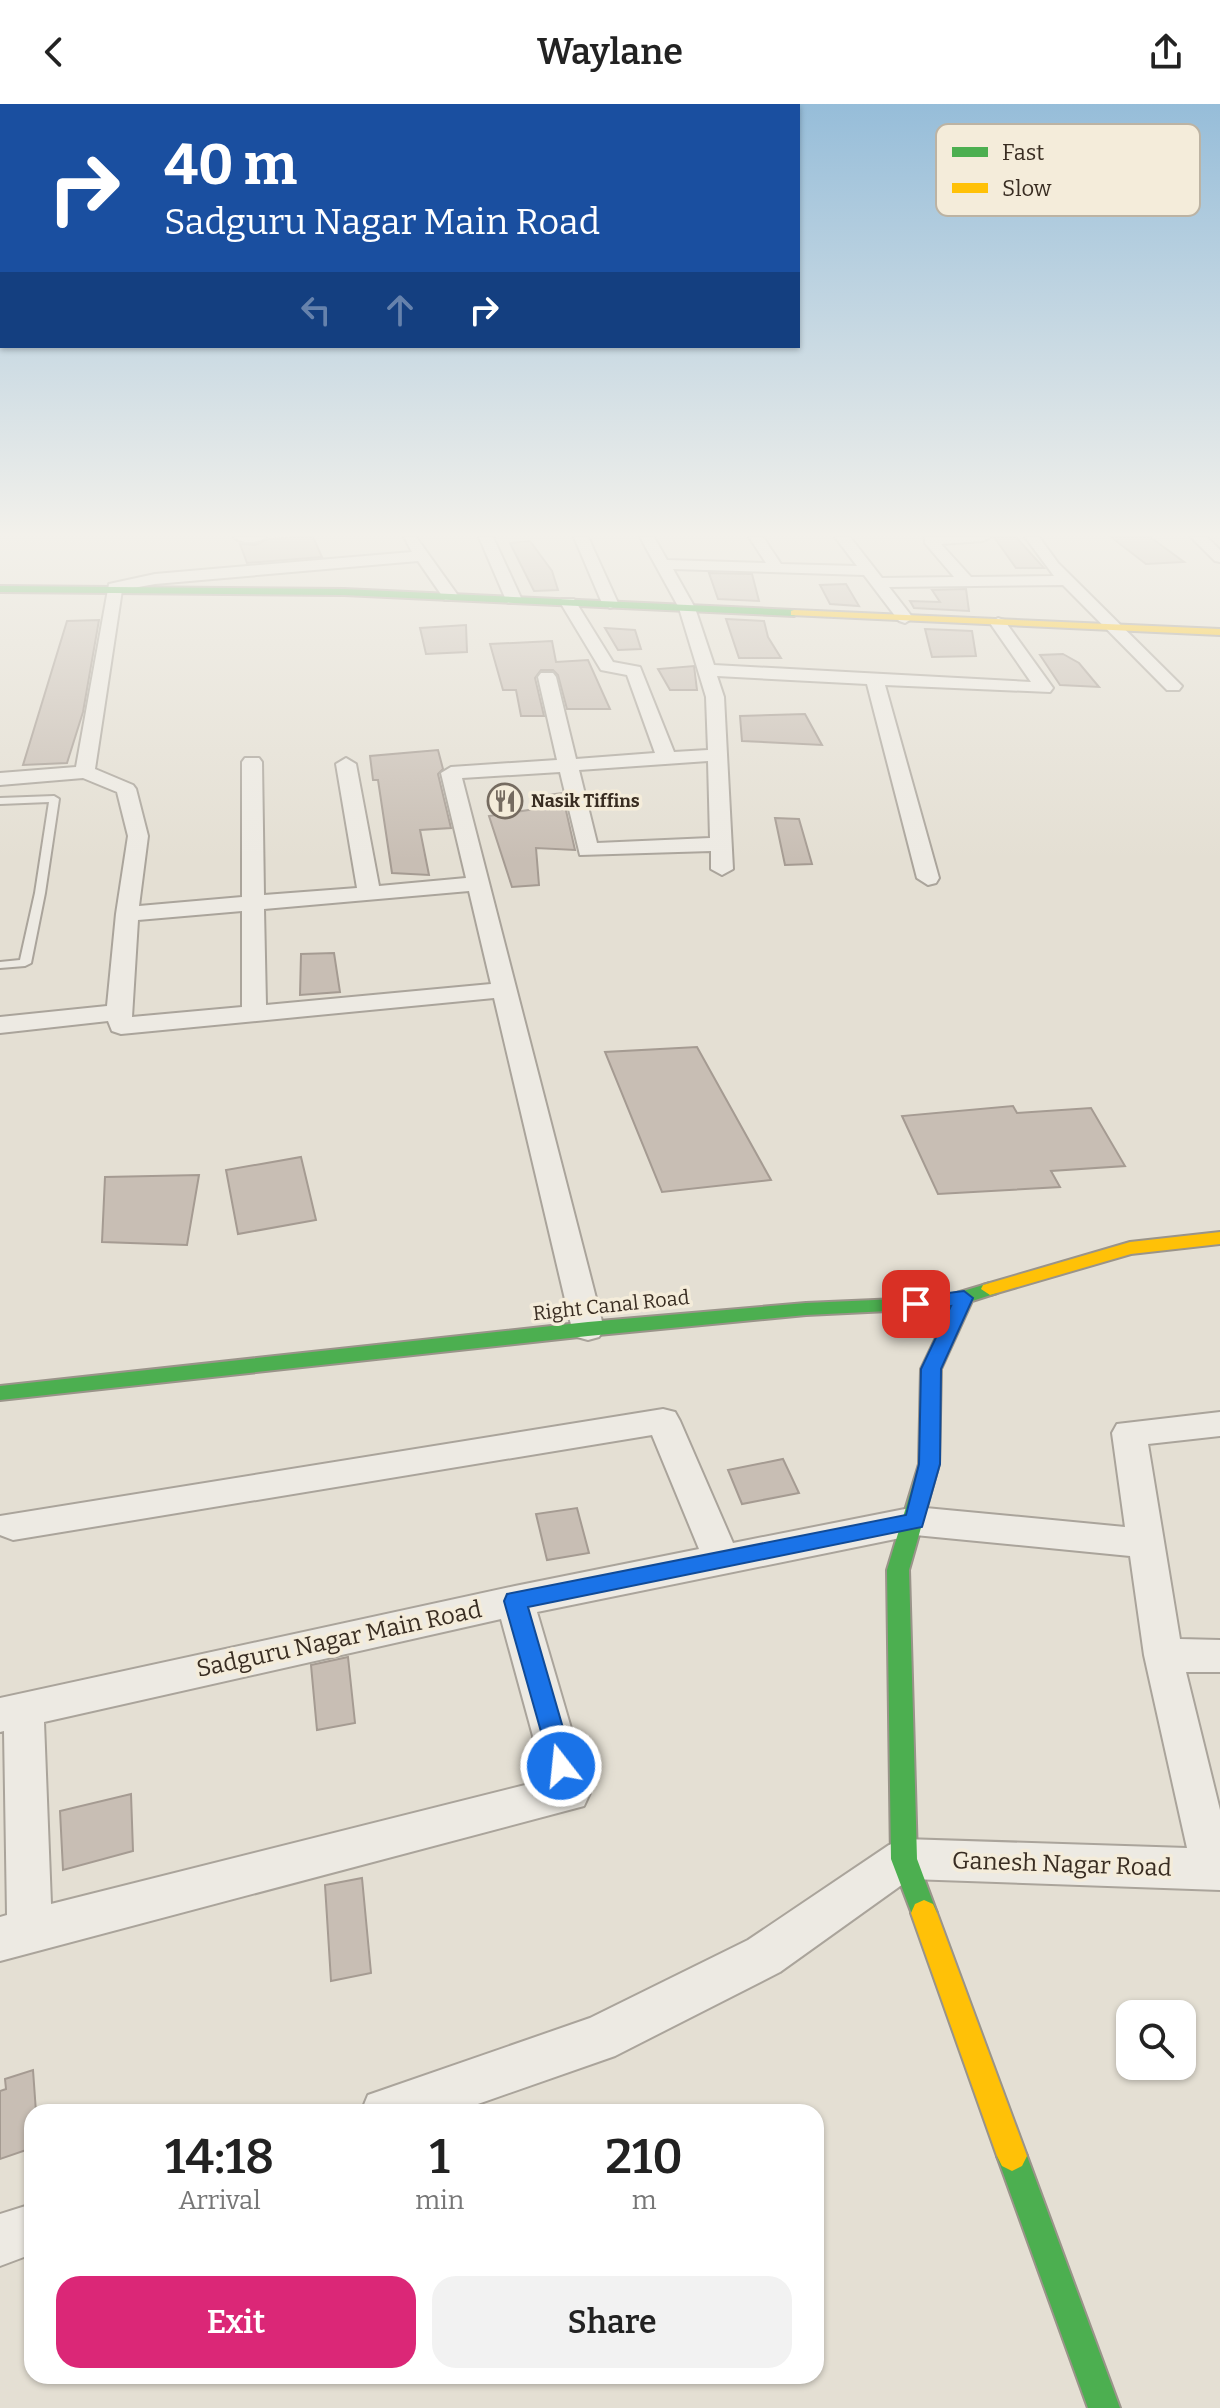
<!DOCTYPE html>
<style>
:root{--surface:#fff;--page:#f2f2f2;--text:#222;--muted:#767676;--accent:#db2777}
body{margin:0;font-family:Bitter,serif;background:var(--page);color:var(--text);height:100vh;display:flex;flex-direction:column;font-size:30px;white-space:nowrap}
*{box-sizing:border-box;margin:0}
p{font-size:26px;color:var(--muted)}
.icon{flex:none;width:44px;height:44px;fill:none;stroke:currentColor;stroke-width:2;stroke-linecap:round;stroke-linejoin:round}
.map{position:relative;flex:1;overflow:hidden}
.details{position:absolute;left:24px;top:2000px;width:800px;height:280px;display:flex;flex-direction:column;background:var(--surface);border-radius:24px;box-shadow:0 2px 6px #0004}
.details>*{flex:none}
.top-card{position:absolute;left:0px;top:0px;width:800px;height:244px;box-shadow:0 2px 6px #0004;background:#1a4fa0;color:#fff;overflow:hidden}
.tools{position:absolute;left:1116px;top:1896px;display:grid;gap:16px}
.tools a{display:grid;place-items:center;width:80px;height:80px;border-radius:16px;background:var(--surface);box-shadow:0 2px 6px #0004;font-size:40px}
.pin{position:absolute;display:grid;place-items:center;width:68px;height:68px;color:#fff;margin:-34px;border-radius:16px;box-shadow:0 4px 12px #0006}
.me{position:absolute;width:88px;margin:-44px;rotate:344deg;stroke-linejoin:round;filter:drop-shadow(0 0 6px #0008)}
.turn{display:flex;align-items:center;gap:28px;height:168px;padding:0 32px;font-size:36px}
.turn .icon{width:104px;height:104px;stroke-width:2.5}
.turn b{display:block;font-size:56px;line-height:68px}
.lanes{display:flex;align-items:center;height:76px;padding:0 32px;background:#0003;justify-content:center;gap:40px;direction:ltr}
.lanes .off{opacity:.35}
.eta{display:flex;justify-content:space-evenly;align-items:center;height:136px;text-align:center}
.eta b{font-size:48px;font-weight:600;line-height:56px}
.primary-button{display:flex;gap:16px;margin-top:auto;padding:16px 32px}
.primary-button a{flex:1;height:92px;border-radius:24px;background:var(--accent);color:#fff;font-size:32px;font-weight:600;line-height:92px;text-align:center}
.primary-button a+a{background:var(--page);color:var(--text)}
header{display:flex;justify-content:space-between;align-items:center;height:104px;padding:0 32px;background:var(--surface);font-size:36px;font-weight:600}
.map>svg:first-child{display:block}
</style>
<header><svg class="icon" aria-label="back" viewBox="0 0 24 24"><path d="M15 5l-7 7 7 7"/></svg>Waylane<svg class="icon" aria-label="share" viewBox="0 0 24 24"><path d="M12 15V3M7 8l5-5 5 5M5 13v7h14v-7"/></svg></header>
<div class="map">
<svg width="1220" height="2304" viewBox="0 0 1220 2304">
<rect width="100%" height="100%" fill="#e4dfd3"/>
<path fill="#c8beb4" stroke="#a59b92" stroke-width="2" d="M301,433h12l9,20 -75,6 -7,-19 15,1 13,-6z
M994,433h22l28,31h-28z
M1111,433h39l34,25 -38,2z
M530,437l22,30 6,19 -24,1 -24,-48z
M709,469l43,1 7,27 -41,-2z
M846,480l13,22 -29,-2 -10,-19z
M966,485l3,22 -55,-3 -4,-7 30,1 -8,-12z
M726,515l38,2 4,16 13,21h-42z
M99,516l-16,92 -16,51 -44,2 44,-144z
M466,521l1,27 -41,2 -6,-26z
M605,524l30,2 6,19 -23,1z
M925,525l47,2 4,25 -44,1z
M552,537l4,21 32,-2 22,49h-43l-9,-34 -5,-5h-12l-6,8 9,38h-23l-5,-26h-13l-13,-46z
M1063,550l16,9 20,24 -39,-2 -20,-30z
M694,562l3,24h-27l-12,-21z
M805,610l17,31 -80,-4 -2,-25z
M438,646l5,19 -5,5 13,54 -31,2 9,45 -37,-2 -14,-93h-5l-3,-24z
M562,689l13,57 -39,-2 3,37 -27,2 -23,-71 53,-8 -3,-12z
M775,714l24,1 13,45 -27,1z
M334,849l6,39 -40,3 1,-41z
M697,943l74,133 -109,12 -57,-140z
M1013,1002l4,7 74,-5 34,58 -74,5 9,16 -122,7 -36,-78z
M301,1053l15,63 -78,14 -12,-64z
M199,1071l-12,70 -85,-3 3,-65z
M783,1355l16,34 -57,11 -14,-34z
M577,1404l12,45 -42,7 -11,-46z
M348,1553l7,66 -38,7 -6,-65z
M131,1690l2,57 -70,19 -3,-59z
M362,1774l9,95 -40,8 -6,-96z
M33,1966l3,42h-4v36l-32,11v-68l6,-2 -1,-10z"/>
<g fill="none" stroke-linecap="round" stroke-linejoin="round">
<g stroke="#aaa49b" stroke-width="4">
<path id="lane" d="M54,692l5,3 -14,94 -14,70 -6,3 -25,2v-6l20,-2 15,-67 14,-91 -49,2v-6z"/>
</g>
<g stroke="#aaa49b" stroke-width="4">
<path id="street" d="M234,433h32c-7,7 -25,7 -32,0z
M404,433h12l43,60 -2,3h-12l-27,-39 -263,23 -33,6 -27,179 38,16 3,4 12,47 -9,70 103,-9v-135l3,-4h14l3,4 2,133 93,-7 -21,-124 10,-6 10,6 23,122 87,-8 -25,-105 10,-6 106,-7 -19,-83 3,-4h12l3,4 20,82 79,-6 -28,-78 -26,-5 -41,-68 2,-3h12l39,63 27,5 34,85 34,-2 -2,-53 -27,-89 -39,-71h14l13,23 99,3 -17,-26h14l18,27 76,2 -22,-29h15l32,41 72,-1 -29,-34v-6h65l-7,4 -42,3 30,33 83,-1 -29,-39h14l19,26 124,123 -3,4h-12l-104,-105 -174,2 24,31 -8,5 -6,-2 -35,-46 -191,-6 22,39 19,57 317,17 -41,-59 8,-5 6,2 49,68 -3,4 -165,-7 54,193 -3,5 -8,2 -11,-7 -50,-194 -150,-8 7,21 9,172 -11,6 -11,-6v-18l-131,4 -20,-83 -98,6 142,551 -5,8 -11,3 -11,-3 -5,-8 -78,-331 -373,36 -9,-3 -4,-10 -108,12v-16l107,-11 9,-92 12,-78 -11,-44 -34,-14 -83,7v-12l76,-6 33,-183 46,-10 257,-22zM708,657l2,77 -113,5 -18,-73zM469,787l22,93 -225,21 -2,-96zM242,807v96l-110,10 6,-97z
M479,433h14l29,63 -2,3h-12l-2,-3z
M574,433h14l30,66 -2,3 -6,2 -8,-5z
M1191,433h16l13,13v12l-5,-1z
M663,1305l12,3 5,9 53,122 182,-36 210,20 -13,-94 5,-9 103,-12v24l-72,8 32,195 40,1v32h-34l34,138v80l-310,-11 -130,93 -165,84 -160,56h-94l7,-17 222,-77 158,-78 141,-95 15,-6 283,9 -43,-193 -14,-99 -215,-21 -378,77 53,181 -6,13 -584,155v-44l7,-2 -3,-184 -4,1v-34l515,-112 184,-37 -47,-114 -639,105 -13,-5v-19zM501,1515l44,161 -494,124 -7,-182z
M32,2100v50l-32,12v-52z"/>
</g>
<g stroke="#9a948a" stroke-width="4">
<path id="fast" d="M0,482l344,3 450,21 5,3 -5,3 -450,-21 -344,-3z
M990,1179l9,6 -2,4 -25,8 -31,68 -2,95 -30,106 8,289 20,54 -4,9 -9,4 -9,-4 -24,-63 -4,-289 32,-106 2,-95 29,-61 -144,7 -218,21 -588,64v-14l588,-64 218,-19 137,-6z
M1012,2037l10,5 5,10 93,252h-32l-91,-252 5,-10z"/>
</g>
<g stroke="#9a948a" stroke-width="4">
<path id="slow" d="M794,506l426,19v6l-429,-20v-4z
M1220,1128v12l-89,10 -141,41 -9,-6 2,-4 147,-43z
M924,1796l9,4 4,9 90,243 -5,10 -10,5 -10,-5 -5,-10 -86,-243 4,-9z"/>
</g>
<use href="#lane" fill="#edeae3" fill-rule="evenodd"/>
<use href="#street" fill="#edeae3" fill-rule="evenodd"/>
<use href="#fast" fill="#4caf50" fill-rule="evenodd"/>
<use href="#slow" fill="#ffc107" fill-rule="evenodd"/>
</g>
<linearGradient id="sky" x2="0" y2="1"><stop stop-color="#96bdd9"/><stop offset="0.57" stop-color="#f3f1eb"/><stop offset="1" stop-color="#f3f1eb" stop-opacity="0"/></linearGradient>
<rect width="1220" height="756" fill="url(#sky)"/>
<path fill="#1a73e8" stroke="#114b97" stroke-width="2" d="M964,1187l9,7 -32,71 -1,95 -18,63 -394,80 46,159 -4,8 -9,3 -8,-3 -49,-173 3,-7 399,-79 13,-51 2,-95 30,-63 -35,4 -9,-6 9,-7z"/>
<defs>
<g id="restaurant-ring" transform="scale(1.8)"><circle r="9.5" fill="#f4ecda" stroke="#756b60" stroke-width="1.5"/><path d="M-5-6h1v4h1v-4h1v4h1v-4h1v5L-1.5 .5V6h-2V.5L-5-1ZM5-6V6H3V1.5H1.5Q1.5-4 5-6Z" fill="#756b60"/></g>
</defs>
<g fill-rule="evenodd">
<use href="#restaurant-ring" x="505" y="697"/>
</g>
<g text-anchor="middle" stroke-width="7" stroke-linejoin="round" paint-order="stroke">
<g font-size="18" font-weight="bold" fill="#392d22" stroke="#f4ecda" text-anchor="start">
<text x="531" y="703">Nasik Tiffins</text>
</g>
<g font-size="20" fill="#392d22" stroke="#f4ecda">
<text transform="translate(611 1201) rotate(-6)" y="7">Right Canal Road</text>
</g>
<g font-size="24" fill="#392d22" stroke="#f4ecda">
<text transform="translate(339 1535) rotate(-12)" y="8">Sadguru Nagar Main Road</text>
<text transform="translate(1062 1760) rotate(2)" y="8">Ganesh Nagar Road</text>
</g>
</g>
<rect x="936" y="20" width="264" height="92" rx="12" fill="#f4ecda" stroke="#bcb3a3" stroke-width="2"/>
<rect x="952" y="43" width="36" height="10" fill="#4caf50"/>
<rect x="952" y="79" width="36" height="10" fill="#ffc107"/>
<g font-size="22" fill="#392d22">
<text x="1002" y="56">Fast</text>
<text x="1002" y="92">Slow</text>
</g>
</svg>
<div class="tools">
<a><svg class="icon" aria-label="search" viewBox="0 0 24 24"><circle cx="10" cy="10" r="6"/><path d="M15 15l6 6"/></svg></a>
</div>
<div class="pin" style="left:916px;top:1200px;background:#d93025"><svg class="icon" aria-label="arrive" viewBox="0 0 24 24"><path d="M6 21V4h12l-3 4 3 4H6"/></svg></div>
<svg class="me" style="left:561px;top:1662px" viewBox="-20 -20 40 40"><circle r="17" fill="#1a73e8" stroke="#fff" stroke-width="3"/><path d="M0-11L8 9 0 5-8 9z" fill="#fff"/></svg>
<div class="top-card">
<div class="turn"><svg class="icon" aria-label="right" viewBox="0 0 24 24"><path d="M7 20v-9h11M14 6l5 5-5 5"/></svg><div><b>40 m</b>Sadguru Nagar Main Road</div></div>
<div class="lanes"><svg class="icon off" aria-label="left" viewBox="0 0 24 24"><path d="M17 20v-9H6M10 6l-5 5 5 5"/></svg><svg class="icon off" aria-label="ahead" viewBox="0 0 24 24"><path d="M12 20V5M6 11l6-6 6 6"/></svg><svg class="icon" aria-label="right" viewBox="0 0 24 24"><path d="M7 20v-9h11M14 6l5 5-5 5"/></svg></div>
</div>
<section class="details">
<div class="eta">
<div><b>14:18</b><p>Arrival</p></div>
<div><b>1</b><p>min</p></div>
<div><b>210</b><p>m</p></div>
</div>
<div class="primary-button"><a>Exit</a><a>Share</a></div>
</section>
</div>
